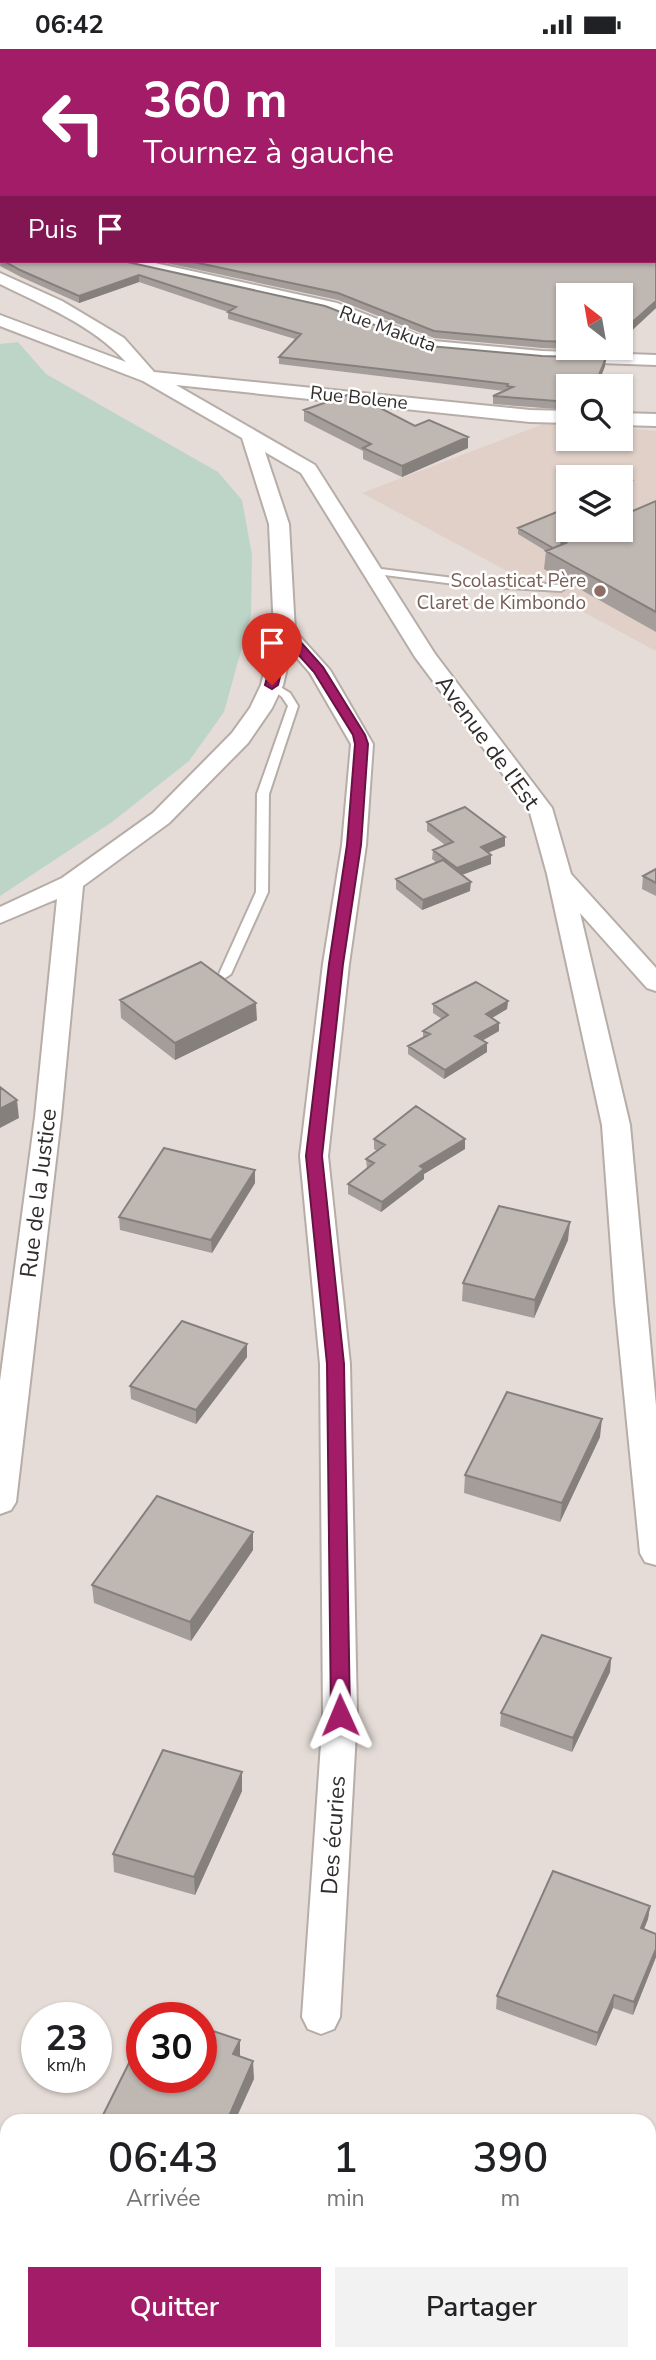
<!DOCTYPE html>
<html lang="fr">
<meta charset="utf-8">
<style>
:root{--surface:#fff;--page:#f2f2f2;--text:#202124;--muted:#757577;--accent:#a21c68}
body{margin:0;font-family:"Nunito Sans",sans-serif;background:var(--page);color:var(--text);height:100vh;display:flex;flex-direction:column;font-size:26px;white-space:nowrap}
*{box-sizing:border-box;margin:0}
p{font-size:23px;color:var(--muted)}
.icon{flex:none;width:38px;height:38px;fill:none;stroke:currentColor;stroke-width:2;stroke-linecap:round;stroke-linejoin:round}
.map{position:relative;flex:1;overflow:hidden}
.side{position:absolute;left:0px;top:2065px;width:656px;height:247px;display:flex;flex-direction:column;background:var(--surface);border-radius:21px 21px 0 0;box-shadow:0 2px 5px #0004}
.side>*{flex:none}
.banner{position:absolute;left:0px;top:0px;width:656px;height:214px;box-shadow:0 2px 5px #0004;background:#a21c68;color:#fff;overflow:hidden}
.needle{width:46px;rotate:329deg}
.tools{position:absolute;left:556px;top:234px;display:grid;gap:14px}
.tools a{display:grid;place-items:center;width:77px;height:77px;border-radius:0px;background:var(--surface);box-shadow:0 2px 5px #0004;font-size:35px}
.speed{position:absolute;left:21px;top:1953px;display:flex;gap:14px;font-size:35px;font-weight:700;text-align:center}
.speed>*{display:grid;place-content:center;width:91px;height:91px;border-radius:50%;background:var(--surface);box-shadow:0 2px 5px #0004;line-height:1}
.speed small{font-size:18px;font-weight:400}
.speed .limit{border:10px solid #d22;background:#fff;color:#111}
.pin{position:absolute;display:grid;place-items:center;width:60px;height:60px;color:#fff;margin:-72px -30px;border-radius:50% 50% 50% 0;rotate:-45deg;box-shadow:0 0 7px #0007}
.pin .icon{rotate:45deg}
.me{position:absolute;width:77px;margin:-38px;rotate:359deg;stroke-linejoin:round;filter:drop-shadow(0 0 5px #0008)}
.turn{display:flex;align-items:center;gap:24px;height:147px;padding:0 28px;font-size:32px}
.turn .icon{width:91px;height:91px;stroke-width:2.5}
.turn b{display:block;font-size:49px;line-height:60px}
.then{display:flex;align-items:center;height:66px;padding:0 28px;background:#0003;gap:14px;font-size:26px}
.eta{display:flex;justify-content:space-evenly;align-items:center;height:119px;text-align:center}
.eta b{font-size:42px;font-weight:600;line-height:49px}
.cta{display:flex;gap:14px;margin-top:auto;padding:14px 28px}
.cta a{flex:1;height:80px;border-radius:0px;background:var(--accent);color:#fff;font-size:28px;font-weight:600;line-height:80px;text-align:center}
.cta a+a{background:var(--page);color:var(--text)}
.status{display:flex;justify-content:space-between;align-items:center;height:49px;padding:0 35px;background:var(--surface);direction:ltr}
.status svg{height:19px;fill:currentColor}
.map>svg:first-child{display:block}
</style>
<div class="status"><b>06:42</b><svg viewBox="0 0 49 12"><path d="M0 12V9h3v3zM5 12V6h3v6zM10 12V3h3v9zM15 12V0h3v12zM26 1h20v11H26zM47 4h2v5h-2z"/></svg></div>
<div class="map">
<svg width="656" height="2311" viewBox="0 0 656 2311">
<rect width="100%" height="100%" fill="#e5dcd7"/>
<path fill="#e0d0c7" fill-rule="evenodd" d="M546,374l23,2v14h52v-11l35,3v220l-294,-158zM569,429h52v52h-52z"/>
<path fill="#bdd5c7" d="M18,293l28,32 172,98 24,28 10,55 -1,60 -27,97 -35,49 -77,61 -112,74v-552z"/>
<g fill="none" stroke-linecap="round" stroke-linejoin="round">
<g stroke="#b6ada8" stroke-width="4">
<path id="lane" d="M373,519l97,12 91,5 5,3 -5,3 -91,-5 -101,-13v-4z
M272,633l18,11 8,13 -29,88 -1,98 -37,82 -6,4 -6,-4 37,-82 1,-98 31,-88 -6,-9 -15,-12z"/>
</g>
<g stroke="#b6ada8" stroke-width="4">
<path id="street" d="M654,169h2v10h-2z
M117,212h29l191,42 96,38 109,10 114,4v10l-114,-4 -113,-10 -103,-40 -201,-45z
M0,224l62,28 62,37 30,34 376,38 39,1v12l-39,-1 -354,-37 139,80 120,189 117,154 19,66 85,94v23l-9,-3 -67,-75 50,212 26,281v159l-11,-3 -5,-9 -25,-251 -13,-177 -55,-251 -18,-65 -114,-152 -114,-184 -36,-21 24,72 6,107 35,39 43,74 -7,101 -17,119 -21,192 22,208 7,351 -17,302 -6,12 -13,5 -13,-5 -6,-12 21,-302 -3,-351 -20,-208 23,-192 19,-119 9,-101 -41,-71 -19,-22 -8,34 -11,23 -24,35 -79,80 -86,63 -22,231 -45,385 -5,8 -11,4v-133l35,-264 22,-218 -57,24v-16l62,-29 91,-65 79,-80 18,-25 11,-23 13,-53 -5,-108 -27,-86 -99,-57 -143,-55v-11l126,47c-32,-36 -83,-57 -126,-78z
M621,364l35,1v12l-35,-1z"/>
</g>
<use href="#lane" fill="#fff" fill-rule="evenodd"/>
<use href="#street" fill="#fff" fill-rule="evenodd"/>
</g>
<path fill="#a49d99" d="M656,198v61l-29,27 -6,-1v-38h-52v52h44l-1,3 -70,-3 -108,-10 -96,-38 -181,-39h497z
M2,199v13h121l306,85 176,20 -8,21h-28v23l-76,-6v-8l11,-5 -225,-27v-7l16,-18 -67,-20v-7l-89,-30 -60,21 -58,-26 -21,-11v-17h1z
M304,361l111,16 53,11v11l-66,29 -39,-18v-8l-59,-30z
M656,452v131l-112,-63 2,-18 -28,-17v-6l51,2h52z
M427,773l78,15v9l-17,6 3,3v9l-29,11 8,16 -48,19 -26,-21v-10l41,-16 -5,-4 1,-9 12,-5 -18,-14z
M656,820v27l-14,-7 1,-13z
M120,951l137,20 -82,40 -54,-42z
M508,952l-1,8 -15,9 7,5v8l-17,10 5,11 -43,27 -36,-25v-8l15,-8v-7l19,-12 -9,-6v-9z
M374,1090l91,10 -41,25v5l-43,33 -33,-18v-10l19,-15 -1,-10 11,-8 -3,-2z
M255,1134l-43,70 -92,-23 -1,-13z
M568,1191l-34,78 -72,-17 1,-18z
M247,1295v13l-51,67 -65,-25 -1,-13z
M600,1388l-40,85 -96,-29 1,-18z
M253,1483v18l-62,91 -97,-38 -2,-18z
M611,1609l-1,14 -38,80 -72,-26 1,-13z
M242,1723v19l-47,104 -81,-23 -1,-18z
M650,1857l-2,13 -4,10 12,5v23l-23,58 -20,-7 -17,38 -100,-37 1,-13z
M580,2305h47l-3,6h-30z"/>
<path fill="#86807d" d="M404,0h23l-8,2h-21z
M139,226v7l-60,21v-7z
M656,252v7l-29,27v-8z
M606,309l-1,8 -8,21h-3z
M468,388v11l-66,29v-11z
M633,431v5l-12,12v-6z
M505,788v9l-25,10 1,-9z
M491,806v9l-35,13 1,-9z
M471,833l-1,9 -48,19 1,-10z
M508,952l-1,8 -22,13 1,-8z
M256,954l1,17 -82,40v-17z
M499,974v8l-25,14 1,-9z
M487,994v9l-43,27 1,-9z
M17,1051l2,18 -19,10v-19z
M465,1090v10l-41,25v5l-43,33 1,-10 38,-36z
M255,1121v13l-43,70 -1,-13z
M570,1173l-2,18 -34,78 1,-18z
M247,1295v13l-51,67v-14z
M602,1370l-2,18 -40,85 2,-19z
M253,1483v18l-62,91 -1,-19z
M611,1609l-1,14 -38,80 1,-14z
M242,1723v19l-47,104 -1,-18z
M650,1857l-2,13 -9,22 2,-13z
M656,1900v8l-23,58 1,-13z
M614,1946l-1,13 -17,38 2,-13z
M240,1991v18l-7,-4z
M253,2012l1,18 -19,42h-8z
M656,2230v8l-7,15v-7z
M624,2305h3l-3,6h-3z"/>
<path fill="#bfb7b2" stroke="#86807d" stroke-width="2" d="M0,0h338l-12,2h-324v115h-2z
M0,126h2v60h-2z
M654,198h2v54l-29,26 -6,-1v-30h-52v46l-26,-1 -109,-10 -96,-38 -149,-32h465z
M2,199v12l-2,-1v-10h1z
M4,212h119l202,45 104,40 113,10 64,2 -12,29h-25v15l-76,-6 20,-9 -6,-1 1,-2 -229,-27 22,-23 -73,-22 8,-5 -97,-32 -60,21 -59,-26z
M347,346h8l60,31 14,-6 39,17 -66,29 -39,-18 8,-4 -67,-34z
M633,431l-12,11v-6z
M656,452v111l-110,-61 20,-8 -4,-2 24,-11h35v-14z
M569,458v23h12l-4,4 -15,7 -1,4 -8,3 -35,-20z
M465,758l40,30 -24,10 10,8 -34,13 -24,-18 20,-8 -26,-20z
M443,811l28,22 -48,18 -27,-21z
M656,820v14l-13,-7z
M201,913l55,41 -81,40 -55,-43z
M476,933l32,19 -22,13 13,9 -24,13 12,7 -42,27 -37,-24 22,-12 -7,-3 25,-16 -15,-11z
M0,1038l17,13 -17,9z
M416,1057l49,33 -45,27 4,3 -42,33 -34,-18 26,-21 -8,-4 19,-14 -11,-6z
M164,1099l91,22 -44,70 -92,-23z
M499,1157l71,16 -35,78 -72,-17z
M182,1272l65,23 -51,66 -66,-24z
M507,1343l95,27 -40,84 -97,-28z
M157,1447l96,36 -63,90 -98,-37z
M542,1586l69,23 -38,80 -72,-25z
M163,1701l79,22 -48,105 -81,-23z
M553,1822l97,35 -9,22 15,6v15l-22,53 -20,-7 -16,38 -101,-37z
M154,1962l20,7h-23z
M201,1978l39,13 -7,14 20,7 -26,60h-127l42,-84v40h59z
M649,2176l7,3v51l-7,16z
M608,2305h16l-3,6z"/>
<path fill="#a21c68" stroke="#691244" stroke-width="2" d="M285,579l4,1 34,38 42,68 3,9 -7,101 -18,119 -21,192 22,208 6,351 -3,6 -7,2 -6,-2 -3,-6 -4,-351 -21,-208 23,-192 18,-119 8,-101 -2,-9 -39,-63 -26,-29 -10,42 -6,4 -7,-4 14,-53z"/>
<circle fill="#8d6e63" stroke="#fff" stroke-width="2.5" cx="600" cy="542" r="7"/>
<g text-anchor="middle" stroke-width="5" stroke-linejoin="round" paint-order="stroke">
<g font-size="19" fill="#312d2c" stroke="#fff">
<text transform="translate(388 279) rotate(20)" y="7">Rue Makuta</text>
<text transform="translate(359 348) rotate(6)" y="7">Rue Bolene</text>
</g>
<g font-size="19" fill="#785e54" stroke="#fff" text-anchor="end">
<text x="586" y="538">Scolasticat Père<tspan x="586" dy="22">Claret de Kimbondo</tspan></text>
</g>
<g font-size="23" fill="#312d2c" stroke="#fff">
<text transform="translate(488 693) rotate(54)" y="8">Avenue de l'Est</text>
<text transform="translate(38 1144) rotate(-83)" y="8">Rue de la Justice</text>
<text transform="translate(333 1786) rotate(-86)" y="8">Des écuries</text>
</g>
</g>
</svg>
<div class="tools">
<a><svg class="needle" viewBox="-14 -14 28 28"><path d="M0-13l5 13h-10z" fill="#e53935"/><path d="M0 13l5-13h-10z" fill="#757577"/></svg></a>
<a><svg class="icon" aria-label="search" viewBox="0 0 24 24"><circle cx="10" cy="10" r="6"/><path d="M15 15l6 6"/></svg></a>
<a><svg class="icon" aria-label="layers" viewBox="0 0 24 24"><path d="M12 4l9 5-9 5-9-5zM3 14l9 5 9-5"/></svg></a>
</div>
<div class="speed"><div>23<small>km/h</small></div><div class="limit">30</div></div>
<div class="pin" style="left:272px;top:636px;background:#d93025"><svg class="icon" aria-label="arrive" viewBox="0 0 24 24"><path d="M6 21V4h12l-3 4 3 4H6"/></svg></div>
<svg class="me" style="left:340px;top:1666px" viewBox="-20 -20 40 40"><path d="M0-17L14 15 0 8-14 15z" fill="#a21c68" stroke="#fff" stroke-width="4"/></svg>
<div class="banner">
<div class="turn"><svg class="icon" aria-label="left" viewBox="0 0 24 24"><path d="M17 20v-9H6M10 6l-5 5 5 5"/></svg><div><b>360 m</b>Tournez à gauche</div></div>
<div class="then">Puis<svg class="icon" aria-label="arrive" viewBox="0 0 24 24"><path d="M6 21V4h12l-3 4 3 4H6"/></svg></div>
</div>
<section class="side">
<div class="eta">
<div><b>06:43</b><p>Arrivée</p></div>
<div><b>1</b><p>min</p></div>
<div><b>390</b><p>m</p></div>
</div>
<div class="cta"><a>Quitter</a><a>Partager</a></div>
</section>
</div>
